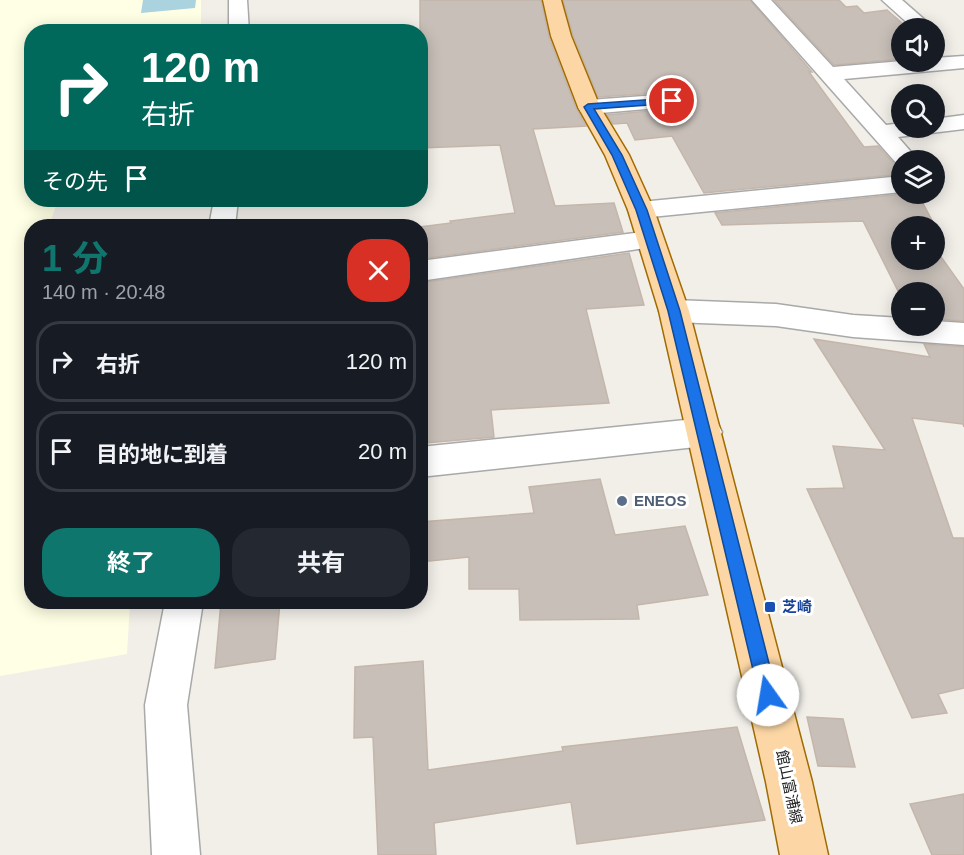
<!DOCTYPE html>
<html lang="ja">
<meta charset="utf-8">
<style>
:root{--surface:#171b24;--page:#242831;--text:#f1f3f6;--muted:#9ea1a6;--line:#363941;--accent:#0f766e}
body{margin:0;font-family:Helvetica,"Noto Sans JP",sans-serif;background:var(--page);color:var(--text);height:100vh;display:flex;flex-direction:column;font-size:22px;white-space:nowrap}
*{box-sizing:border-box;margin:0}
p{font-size:20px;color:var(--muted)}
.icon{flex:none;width:33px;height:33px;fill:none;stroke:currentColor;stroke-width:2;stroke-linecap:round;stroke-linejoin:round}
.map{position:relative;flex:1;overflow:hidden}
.details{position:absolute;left:24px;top:219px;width:404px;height:390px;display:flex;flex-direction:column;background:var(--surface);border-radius:24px;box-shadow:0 3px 15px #0003}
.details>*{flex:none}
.guide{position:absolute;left:24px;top:24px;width:404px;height:183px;border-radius:24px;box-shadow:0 3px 15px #0003;background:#00695c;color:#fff;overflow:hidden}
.buttons{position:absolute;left:891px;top:18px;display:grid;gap:12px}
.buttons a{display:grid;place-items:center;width:54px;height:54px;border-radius:50%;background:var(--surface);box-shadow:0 3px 15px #0003;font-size:30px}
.pin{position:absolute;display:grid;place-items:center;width:51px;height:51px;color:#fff;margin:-26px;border:3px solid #fff;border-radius:50%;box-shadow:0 2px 6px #0007}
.me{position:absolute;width:66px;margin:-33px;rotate:347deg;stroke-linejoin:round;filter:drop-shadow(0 0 4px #0008)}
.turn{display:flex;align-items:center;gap:21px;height:126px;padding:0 18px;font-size:27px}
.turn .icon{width:78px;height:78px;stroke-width:2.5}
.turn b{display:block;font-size:42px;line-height:51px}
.then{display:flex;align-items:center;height:57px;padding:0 18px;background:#0003;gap:12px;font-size:22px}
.round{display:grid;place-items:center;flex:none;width:63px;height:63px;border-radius:24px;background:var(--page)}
.overview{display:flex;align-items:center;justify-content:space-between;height:102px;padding:0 18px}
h1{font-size:36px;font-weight:700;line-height:45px;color:var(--accent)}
.action{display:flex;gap:12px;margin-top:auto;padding:12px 18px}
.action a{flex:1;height:69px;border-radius:24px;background:var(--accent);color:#fff;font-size:24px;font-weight:700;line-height:69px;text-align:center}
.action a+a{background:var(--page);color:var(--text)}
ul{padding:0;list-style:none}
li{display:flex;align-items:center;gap:18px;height:81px;margin:0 12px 9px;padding:0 6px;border:3px solid var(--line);border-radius:24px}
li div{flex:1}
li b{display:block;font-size:22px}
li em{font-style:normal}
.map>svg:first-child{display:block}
</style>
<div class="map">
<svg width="964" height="855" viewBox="0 0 964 855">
<rect width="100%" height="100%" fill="#f2efe9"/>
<path fill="#ffffe5" d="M0,0h201v31l-169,1v168h26l-9,26h-17v376h98l-3,52 -127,22z"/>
<path fill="#aad3df" d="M143,0h53l-1,8 -54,5z"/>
<path fill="#c7bfb8" stroke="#c4b6ab" stroke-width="1.5" d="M420,0h121l8,37 27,71 10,18 -53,3 22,77 59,-3 9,29 -203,27v-32l31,-4 -1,-2 65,-8 -15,-68 -80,3z
M563,0h187l62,72h-3l55,75 14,-1 18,20 6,2v6l-198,19 -32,-57 -37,4 -8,-17 -14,1 -6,-9 73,-7 5,-6 -3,-7 -10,-3 -74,5 -25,-62z
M774,0h65l7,7 11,-1 7,7 23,-3 15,13v36l-68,6z
M904,194h14l18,34 -34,-2v34h32v-13l30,42v32l-30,-2v-27h-32v7l-39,-78 -141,4 -7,-12z
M629,253l15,52 -58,4 23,94 -118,7 3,27 -68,6 1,-90 -7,-70z
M814,339l116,18 -6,-13 40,3v80l-1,-3 -51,-6 41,120h11v150l-26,6 9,19 -35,5 -105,-229 37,-1 -11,-42 52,4z
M600,479l15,56 70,-9 23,69 -71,10 2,14 -119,1 -1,-31h-50v-32l-49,5v-40l114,-9 -5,-26z
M221,602h59l-5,57 -60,9z
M423,661l5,109 135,-19 -1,-4 175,-20 28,93 -188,24 -6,-42 -137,21 2,32h-58l-5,-118 -19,1 1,-71z
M807,717l36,2 12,48 -37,-1z
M964,794v61h-32l-22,-51z"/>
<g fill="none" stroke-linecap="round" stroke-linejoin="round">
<g stroke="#a9a9a9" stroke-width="3">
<path id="minor" d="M229,0h18l2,32h-20z
M752,0h19l62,67 69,-6 32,1v-4l30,-2v12l-120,11 42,46 16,-2v5h32v-9l30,-4v14l-66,8 20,23h-16v6l-4,-1z
M882,0h20l32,28h-21z
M672,94l8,2 3,5 -3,5 -91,8 -8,-2 -3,-5 3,-5 8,-2z
M902,176v16l-261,26 -9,-2 -4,-6 4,-6 9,-2z
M214,200h24l-3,26h-26z
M650,231l9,3 4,6 -4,6 -239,35v-20z
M674,300l102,4 77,11 49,3v8h32v-5l30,2v22l-111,-8 -77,-11 -102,-4 -10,-3 -5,-8 5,-8z
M705,418l12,4 5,10 -5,10 -12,4 -285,31v-30z
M165,602h38l-16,103 13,150h-48l-7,-150z"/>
</g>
<g stroke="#a06b00" stroke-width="3">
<path id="major" d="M543,0h18l10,36 29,71 29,48 25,55 35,101 123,471 16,73h-48l-14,-73 -107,-471 -31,-101 -23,-55 -27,-48 -27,-71z"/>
</g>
<use href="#minor" fill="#fff" fill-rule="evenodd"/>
<use href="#major" fill="#fcd6a4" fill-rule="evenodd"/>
</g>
<path fill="#1a73e8" stroke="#114b97" stroke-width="1.5" d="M672,98l4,1v4l-82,6 28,46 25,55 33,101 97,384 -3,6 -6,3 -6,-3 -3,-6 -91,-384 -32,-101 -24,-55 -28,-48 4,-3z"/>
<circle fill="#5c6f8a" stroke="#fff" stroke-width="2" cx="622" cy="501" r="6"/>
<rect fill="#1a4fb4" stroke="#fff" stroke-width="2" x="764" y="601" width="12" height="12" rx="3"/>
<g text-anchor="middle" stroke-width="6" stroke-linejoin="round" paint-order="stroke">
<g font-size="15" font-weight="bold" fill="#4e5e75" stroke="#fff" text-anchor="start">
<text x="634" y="506">ENEOS</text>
</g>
<g font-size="15" font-weight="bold" fill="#164399" stroke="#fff" text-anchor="start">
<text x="782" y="612">芝崎</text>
</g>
<g font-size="15" fill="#222" stroke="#fff">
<text transform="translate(789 787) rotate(78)" y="5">館山富浦線</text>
</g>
</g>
</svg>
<div class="buttons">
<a><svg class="icon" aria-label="sound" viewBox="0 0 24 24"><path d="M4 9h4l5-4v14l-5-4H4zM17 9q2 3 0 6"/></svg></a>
<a><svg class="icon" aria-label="search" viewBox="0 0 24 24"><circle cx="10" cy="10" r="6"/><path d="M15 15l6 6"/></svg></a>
<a><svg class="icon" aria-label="layers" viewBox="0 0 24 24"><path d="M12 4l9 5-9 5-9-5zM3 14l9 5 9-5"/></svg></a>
<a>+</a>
<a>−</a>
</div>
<div class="pin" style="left:672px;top:101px;background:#d93025"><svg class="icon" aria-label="arrive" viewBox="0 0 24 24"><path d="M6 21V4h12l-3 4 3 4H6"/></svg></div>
<svg class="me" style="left:768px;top:695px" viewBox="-20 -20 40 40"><circle r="19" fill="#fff"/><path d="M0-13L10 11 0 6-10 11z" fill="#1a73e8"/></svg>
<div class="guide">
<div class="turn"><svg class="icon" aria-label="right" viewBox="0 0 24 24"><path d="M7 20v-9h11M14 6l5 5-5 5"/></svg><div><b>120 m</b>右折</div></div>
<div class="then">その先<svg class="icon" aria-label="arrive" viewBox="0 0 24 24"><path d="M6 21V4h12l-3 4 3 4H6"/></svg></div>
</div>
<section class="details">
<div class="overview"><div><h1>1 分</h1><p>140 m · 20:48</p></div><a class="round" style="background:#d93025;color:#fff"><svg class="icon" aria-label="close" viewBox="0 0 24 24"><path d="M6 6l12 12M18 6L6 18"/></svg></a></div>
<ul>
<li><svg class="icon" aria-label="right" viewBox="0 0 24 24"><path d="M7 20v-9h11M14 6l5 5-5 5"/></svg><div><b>右折</b></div><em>120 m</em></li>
<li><svg class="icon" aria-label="arrive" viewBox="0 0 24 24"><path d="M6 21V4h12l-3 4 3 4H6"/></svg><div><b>目的地に到着</b></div><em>20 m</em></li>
</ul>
<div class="action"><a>終了</a><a>共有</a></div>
</section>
</div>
